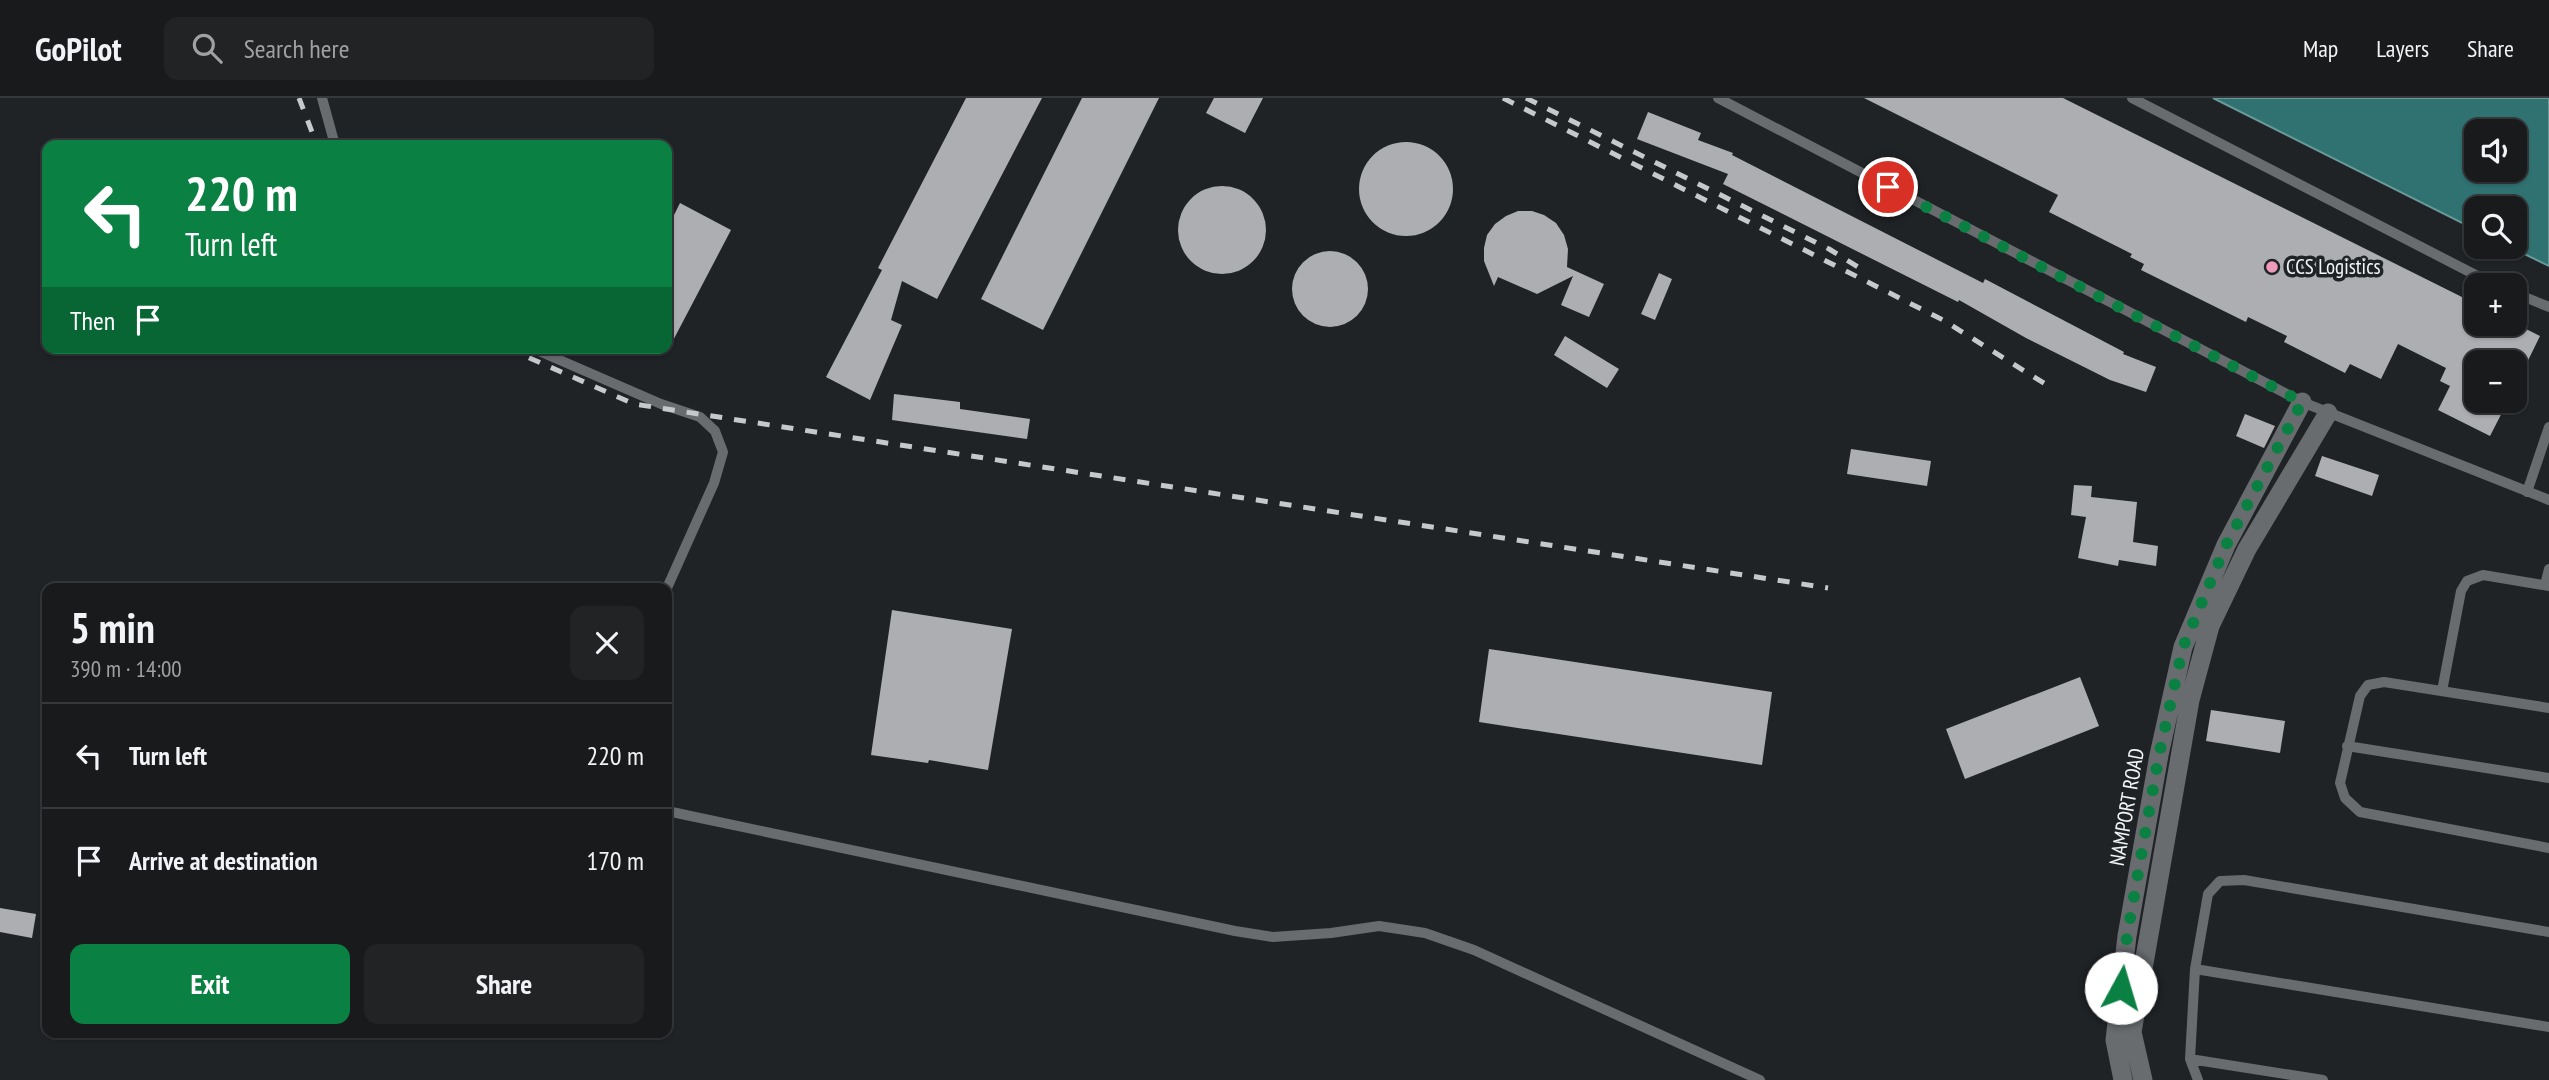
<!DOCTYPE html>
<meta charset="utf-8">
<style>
:root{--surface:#181a1c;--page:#212325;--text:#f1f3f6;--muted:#9fa1a3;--line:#36383b;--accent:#0b8043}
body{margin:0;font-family:"PT Sans Narrow",sans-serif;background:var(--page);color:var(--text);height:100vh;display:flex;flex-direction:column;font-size:26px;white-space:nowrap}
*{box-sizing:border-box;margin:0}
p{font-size:23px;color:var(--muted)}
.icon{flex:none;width:38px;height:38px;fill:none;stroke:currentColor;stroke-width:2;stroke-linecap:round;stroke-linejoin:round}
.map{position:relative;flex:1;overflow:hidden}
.sheet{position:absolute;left:42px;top:485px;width:630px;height:455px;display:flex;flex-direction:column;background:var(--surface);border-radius:14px;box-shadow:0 2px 5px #0004,0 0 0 2px var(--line)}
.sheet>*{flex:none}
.top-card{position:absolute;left:42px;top:42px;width:630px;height:214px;border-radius:14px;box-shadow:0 2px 5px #0004,0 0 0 2px var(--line);background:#0b8043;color:#fff;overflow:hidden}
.tools{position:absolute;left:2464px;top:21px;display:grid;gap:14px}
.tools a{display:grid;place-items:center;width:63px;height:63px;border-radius:14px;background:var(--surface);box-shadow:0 2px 5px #0004,0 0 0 2px var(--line);font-size:35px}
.pin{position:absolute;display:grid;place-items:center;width:60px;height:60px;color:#fff;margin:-30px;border:4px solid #fff;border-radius:50%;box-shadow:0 2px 7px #0007}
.me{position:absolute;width:77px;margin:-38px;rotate:6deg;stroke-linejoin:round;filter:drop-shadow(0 0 5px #0008)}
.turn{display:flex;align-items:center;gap:24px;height:147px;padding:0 28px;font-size:32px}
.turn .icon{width:91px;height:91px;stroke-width:2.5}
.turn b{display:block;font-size:49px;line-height:60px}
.then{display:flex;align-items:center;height:66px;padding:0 28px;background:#0003;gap:14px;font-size:26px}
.round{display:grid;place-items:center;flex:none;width:74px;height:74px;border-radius:14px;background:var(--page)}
.headline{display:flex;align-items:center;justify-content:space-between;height:119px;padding:0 28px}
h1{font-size:42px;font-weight:700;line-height:52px}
.cta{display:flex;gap:14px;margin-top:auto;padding:14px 28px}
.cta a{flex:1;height:80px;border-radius:14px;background:var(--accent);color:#fff;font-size:28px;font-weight:700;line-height:80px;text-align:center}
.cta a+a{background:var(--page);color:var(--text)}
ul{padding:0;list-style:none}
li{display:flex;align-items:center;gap:21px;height:105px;padding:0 28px;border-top:2px solid var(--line)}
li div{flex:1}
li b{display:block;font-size:26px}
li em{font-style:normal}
header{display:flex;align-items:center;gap:42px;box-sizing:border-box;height:98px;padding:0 35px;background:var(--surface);border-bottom:2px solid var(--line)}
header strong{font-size:33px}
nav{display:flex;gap:38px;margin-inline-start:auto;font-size:24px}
.search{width:490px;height:63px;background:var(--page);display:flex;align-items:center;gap:18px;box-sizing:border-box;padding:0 24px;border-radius:14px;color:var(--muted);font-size:26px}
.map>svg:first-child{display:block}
</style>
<header>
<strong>GoPilot</strong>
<div class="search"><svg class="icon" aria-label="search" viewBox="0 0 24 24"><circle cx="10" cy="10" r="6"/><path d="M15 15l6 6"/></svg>Search here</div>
<nav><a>Map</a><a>Layers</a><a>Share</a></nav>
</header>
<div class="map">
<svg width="2549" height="982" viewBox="0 0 2549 982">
<rect width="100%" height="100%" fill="#202326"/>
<path fill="#2f7271" stroke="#6a9999" stroke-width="2" fill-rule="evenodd" d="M2213,0h336v168l-39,-19h5v-39h-39v22zM2476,33h39v39h-39z"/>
<path fill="#acaeb2" d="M966,0h76l-105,201 -35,-18 -11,39 11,5 -32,75 -44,-23 56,-107 -4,-2z
M1082,0h77l-116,232 -62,-31z
M1214,0h49l-18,35 -39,-20z
M1864,0h199l413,206v20h40l24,12 -25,51v-25h-39v39h32l-18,35 -52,-26 12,-24 -10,-5 6,-13 -48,-24 -17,35 -31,-15 -5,9 -61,-31 3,-6 -39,-19 -2,5 -105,-52 3,-6 -14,-7 2,-3 -83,-42 9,-17z
M1648,14l53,21 -3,7 35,13 -1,2 251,128 2,-4 139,73 -1,2 33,13 -10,25 -36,-12 -84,-42 -67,-38 -1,2 -235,-118 5,-10 -91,-35z
M1359 91a47 47 0 1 1 94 0a47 47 0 1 1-94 0Z
M1178 132a44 44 0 1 1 88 0a44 44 0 1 1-88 0Z
M680,105l51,27 -64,122v-123z
M1518,113h14l12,4 12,8 8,12 4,14 -1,18 37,17 -15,33 -28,-12 12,-29 -36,18 -39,-17 -4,9 -10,-25v-13l3,-13 8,-11 11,-8z
M1292 191a38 38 0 1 1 76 0a38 38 0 1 1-76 0Z
M1659,175l13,6 -17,41 -14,-6z
M1565,238l54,33 -12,19 -53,-33z
M894,296l66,8v7l70,10 -3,20 -135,-19z
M2245,316l30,12 -11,22 -28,-12z
M1851,351l80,12 -4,25 -80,-12z
M2322,358l57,19 -7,21 -57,-20z
M2074,387l18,1 -1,11 46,5 -4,40 25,4 -2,20 -37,-6 -1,6 -40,-8 8,-41 -15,-2z
M892,512l120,19 -24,141 -59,-10 -1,3 -57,-8z
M1489,551l283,43 -10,73 -283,-43z
M2080,579l19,49 -134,53 -19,-50z
M2211,612l74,11 -5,32 -74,-12z
M0,810l36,6 -4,24 -32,-6z"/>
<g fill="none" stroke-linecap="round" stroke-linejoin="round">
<path stroke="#686c6f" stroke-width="10" d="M322,0l13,47
M1718,0l584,304 247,98
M2132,0l363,187
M2515,195l34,14
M532,250l129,56 39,13 15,14 8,21 -9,31 -47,105
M2527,394l22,-65
M2545,487l4,-16
M2442,593l19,-100 6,-10 16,-6 66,11
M2549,610l-165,-26 -16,3 -8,11 -20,87 5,15 15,14 189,36
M2347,648l202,32
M667,713l568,120 38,6 58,-4 48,-7 46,7 49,17 286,130
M2195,871l354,58
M2190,961l133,21
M2198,982l-8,-21 5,-90 13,-75 12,-13 24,-1 305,52"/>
<path stroke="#686c6f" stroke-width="19" d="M2123,982l-8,-40 12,-104 32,-181 24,-108 43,-102 76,-143
M2143,982l-11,-48 58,-332 20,-74 37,-77 81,-136"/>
<path stroke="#c6c9cb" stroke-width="5" stroke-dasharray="12 12" stroke-linecap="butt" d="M299,0l18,47
M1503,0l440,222 107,67
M1526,0l303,151 34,21
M507,250l127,56 1194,184"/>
</g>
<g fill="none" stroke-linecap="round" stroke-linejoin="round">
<path stroke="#0b8043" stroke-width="12" stroke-dasharray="0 21.6" d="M1888,89l414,215 -76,143 -43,102 -24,108 -32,181 -6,52"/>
</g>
<circle fill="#ef9ab8" stroke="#202326" stroke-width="2.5" cx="2272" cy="169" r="7"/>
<g text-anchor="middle" stroke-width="7" stroke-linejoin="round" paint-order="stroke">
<g font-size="21" fill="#f2f5f6" stroke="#202326" text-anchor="start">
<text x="2286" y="176">CCS Logistics</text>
</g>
<g font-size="21" fill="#f2f5f6" stroke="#202326">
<text transform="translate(2127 709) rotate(-80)" y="7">NAMPORT ROAD</text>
</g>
</g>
</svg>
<div class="tools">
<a><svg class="icon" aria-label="sound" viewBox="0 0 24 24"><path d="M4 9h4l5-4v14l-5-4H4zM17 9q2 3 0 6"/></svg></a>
<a><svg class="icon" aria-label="search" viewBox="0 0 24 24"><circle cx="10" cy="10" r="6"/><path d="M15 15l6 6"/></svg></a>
<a>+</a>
<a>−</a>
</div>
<div class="pin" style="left:1888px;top:89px;background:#d93025"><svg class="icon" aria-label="arrive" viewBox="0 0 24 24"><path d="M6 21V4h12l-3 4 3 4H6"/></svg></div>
<svg class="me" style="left:2121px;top:890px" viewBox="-20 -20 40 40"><circle r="19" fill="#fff"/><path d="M0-13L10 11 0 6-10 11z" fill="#0b8043"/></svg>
<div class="top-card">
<div class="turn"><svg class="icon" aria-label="left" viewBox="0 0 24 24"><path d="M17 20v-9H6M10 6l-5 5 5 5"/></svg><div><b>220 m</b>Turn left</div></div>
<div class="then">Then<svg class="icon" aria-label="arrive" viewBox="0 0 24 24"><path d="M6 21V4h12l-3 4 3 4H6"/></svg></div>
</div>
<section class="sheet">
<div class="headline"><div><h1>5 min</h1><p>390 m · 14:00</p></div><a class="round"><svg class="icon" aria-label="close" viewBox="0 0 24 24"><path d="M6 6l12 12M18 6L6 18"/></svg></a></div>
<ul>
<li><svg class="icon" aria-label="left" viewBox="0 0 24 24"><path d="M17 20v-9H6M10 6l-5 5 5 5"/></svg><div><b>Turn left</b></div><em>220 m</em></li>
<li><svg class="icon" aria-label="arrive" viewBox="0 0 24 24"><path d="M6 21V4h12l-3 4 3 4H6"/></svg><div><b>Arrive at destination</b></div><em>170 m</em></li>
</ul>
<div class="cta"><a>Exit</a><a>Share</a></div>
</section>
</div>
